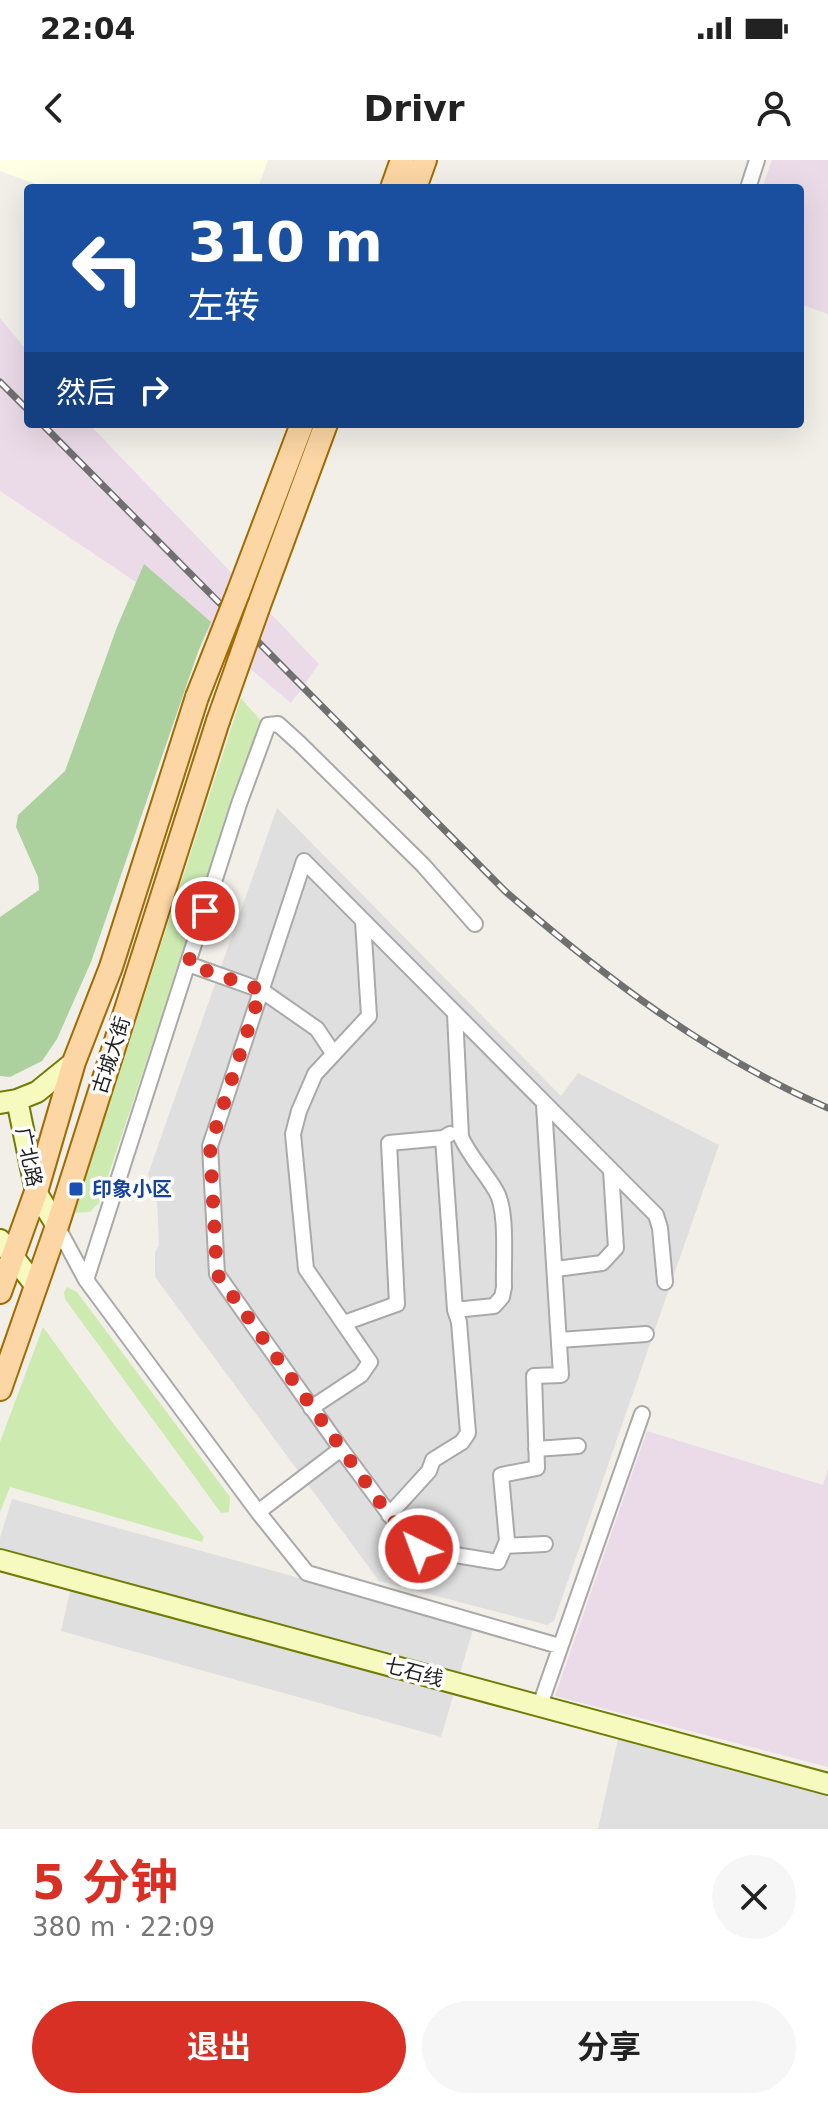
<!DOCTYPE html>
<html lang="zh">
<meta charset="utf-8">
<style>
:root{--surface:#fff;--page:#f6f6f6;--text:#222;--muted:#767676;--accent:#d93025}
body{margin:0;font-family:"DejaVu Sans","Noto Sans SC",sans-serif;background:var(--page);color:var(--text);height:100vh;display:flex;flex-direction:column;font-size:30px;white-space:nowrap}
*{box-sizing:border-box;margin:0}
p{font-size:26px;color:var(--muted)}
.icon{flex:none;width:44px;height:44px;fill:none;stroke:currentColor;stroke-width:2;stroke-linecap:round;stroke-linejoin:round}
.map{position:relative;height:1669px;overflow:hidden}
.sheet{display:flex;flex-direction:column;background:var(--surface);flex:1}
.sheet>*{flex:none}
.top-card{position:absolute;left:24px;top:24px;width:780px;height:244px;border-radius:8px;box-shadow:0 8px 32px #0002;background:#1a4fa0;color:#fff;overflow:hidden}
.pin{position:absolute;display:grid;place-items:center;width:68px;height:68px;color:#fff;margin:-34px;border:4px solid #fff;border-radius:50%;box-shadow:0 2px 8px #0007}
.me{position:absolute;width:88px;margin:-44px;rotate:318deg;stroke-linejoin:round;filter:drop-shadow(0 0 6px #0008)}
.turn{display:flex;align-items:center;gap:28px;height:168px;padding:0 32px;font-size:36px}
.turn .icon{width:104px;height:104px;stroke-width:2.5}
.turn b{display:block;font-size:56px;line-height:68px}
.then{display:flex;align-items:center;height:76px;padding:0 32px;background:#0003;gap:16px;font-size:30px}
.round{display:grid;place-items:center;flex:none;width:84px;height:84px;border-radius:42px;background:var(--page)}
.head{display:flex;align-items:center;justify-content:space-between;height:136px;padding:0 32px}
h1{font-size:48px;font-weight:700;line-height:60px;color:var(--accent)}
.button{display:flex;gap:16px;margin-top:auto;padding:16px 32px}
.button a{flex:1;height:92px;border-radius:48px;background:var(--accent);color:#fff;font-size:32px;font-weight:700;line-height:92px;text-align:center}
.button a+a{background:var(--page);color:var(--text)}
.status{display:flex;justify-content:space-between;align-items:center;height:56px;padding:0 40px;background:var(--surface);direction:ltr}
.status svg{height:22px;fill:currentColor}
header{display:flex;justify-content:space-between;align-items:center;height:104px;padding:0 32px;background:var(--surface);font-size:36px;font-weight:700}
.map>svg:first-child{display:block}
</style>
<div class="status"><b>22:04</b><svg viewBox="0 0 49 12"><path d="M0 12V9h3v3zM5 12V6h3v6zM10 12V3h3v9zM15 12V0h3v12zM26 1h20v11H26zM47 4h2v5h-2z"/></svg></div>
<header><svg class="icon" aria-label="back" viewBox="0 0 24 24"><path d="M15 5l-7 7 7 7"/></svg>Drivr<svg class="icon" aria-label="person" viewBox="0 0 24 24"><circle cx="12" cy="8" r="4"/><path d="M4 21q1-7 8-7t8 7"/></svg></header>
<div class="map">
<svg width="828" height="1669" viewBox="0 0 828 1669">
<rect width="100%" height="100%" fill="#f2efe9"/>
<path fill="#e0dfdf" d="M277,648l284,288 17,-23 141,72 -165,476 -7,4 -168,-44 -224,-304v-24l4,-8 -2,-43 -9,-28z
M12,1339l462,127 -33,111 -380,-106 14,-62 -75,-21v-10z
M618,1579l210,57v33h-230z"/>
<path fill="#ebdbe8" d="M772,0h56v154l-28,-10v-116h-38z
M0,158l28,34v72h61l230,240 -28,39 -103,-86 -188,-126z
M647,1271l176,54 5,-17v299l-273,-71z"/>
<path fill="#ffffe5" d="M0,0h268l-10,28h-211l-47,-17z"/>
<path fill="#cdebb0" d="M241,538l20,23 -162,482 -9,9 -16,1z
M67,1127l10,5 153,205 -1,15 -8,1 -156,-214 -1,-7z
M43,1167l72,99 89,111 -2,5 -192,-55 -10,25v-70z"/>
<path fill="#add19e" d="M144,404l67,58 -13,30 -107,310 -34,77 -15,22 -32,16 -10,-1v-159l39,-27 -1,-13 -22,-50 2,-12 47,-44 52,-144z"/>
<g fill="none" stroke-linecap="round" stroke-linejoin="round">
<g stroke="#a9a9a9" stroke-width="18">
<path id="street" d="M748,28l9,-28
M188,804l73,26 56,39 16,24
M455,854l6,123c9,20 24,35 35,54 12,20 7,71 8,96l-2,10 -8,9 -39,4
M57,1066l29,54 172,232 49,61 252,73
M556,1109l46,-6 14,-15 -5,-77
M86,1120l153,-476 29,-79 10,-1 21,19 124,122 52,59
M344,1163l53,-19 -8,-161 54,-5 7,-4
M559,1180l87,-6
M311,1248l50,-33 9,-13 -64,-93 -13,-135 6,-23 16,-37 54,-58 -6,-95
M341,1289l-124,-175 -7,-128 94,-285 352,354 4,13 5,54
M536,1289l42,-3
M258,1352l83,-63 69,93 9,7 79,13 9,-21 -6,-66 36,-7 -3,-92 27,-1 -17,-270
M389,1355l40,-44 4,-11 29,-18 6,-9 -9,-111 -4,-12 -12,-172
M505,1386l40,-2
M540,1545l102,-291"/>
</g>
<g stroke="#707d05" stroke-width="24">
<path id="secondary" d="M17,940l20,-8 37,-30
M0,943l17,-3 19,92 21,34
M0,1080l36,46
M0,1400l828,224"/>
</g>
<g stroke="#a06b00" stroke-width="26">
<path id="primary" d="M392,28l10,-28
M415,28l10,-28
M238,433l64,-169
M258,448l68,-184
M0,1132l36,-100 38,-130 37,-95 86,-270
M0,1229l57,-163 161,-505"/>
</g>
<use href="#street" stroke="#fff" stroke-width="14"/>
<use href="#secondary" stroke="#f7fabf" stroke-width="20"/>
<use href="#primary" stroke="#fcd6a4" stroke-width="22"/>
<g stroke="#707070" stroke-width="7">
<path id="rail" d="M0,222l28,28
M42,264l463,467c99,86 203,165 323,217"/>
</g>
<use href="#rail" stroke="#fff" stroke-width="4" stroke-dasharray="12" stroke-linecap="butt"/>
<g stroke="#a06b00" stroke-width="26" stroke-linecap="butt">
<path id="primary-bridge" d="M197,537l41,-104
M218,561l40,-113"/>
</g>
<use href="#primary-bridge" stroke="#fcd6a4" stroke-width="22"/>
</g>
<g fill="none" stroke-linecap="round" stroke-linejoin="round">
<path stroke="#d93025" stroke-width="14" stroke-dasharray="0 25.2" d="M205,751l-17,53 73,26 -51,156 7,128 172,241 21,27 9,7"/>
</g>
<rect fill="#1a4fb4" stroke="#fff" stroke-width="3" x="68" y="1021" width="16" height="16" rx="4"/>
<g text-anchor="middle" stroke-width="7" stroke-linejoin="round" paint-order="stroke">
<g font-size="20" fill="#222" stroke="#fff">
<text transform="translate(111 895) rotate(-72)" y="7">古城大街</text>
<text transform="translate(29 997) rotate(78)" y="7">广北路</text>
<text transform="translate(414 1512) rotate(15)" y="7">七石线</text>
</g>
<g font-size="20" font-weight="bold" fill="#164399" stroke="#fff" text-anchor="start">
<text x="92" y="1036">印象小区</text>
</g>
</g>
</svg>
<div class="pin" style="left:205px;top:751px;background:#d93025"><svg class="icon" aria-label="arrive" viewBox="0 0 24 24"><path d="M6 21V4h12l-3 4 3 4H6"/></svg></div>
<svg class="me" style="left:419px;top:1389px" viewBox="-20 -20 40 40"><circle r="17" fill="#d93025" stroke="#fff" stroke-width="3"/><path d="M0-11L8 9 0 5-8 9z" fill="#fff"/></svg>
<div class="top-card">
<div class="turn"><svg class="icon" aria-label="left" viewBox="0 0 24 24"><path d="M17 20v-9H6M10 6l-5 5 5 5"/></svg><div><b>310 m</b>左转</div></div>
<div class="then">然后<svg class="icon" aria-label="right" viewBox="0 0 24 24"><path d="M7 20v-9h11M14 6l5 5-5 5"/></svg></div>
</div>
</div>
<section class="sheet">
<div class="head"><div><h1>5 分钟</h1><p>380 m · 22:09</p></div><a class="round"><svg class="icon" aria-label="close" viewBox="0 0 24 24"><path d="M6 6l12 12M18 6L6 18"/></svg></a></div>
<div class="button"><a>退出</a><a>分享</a></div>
</section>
